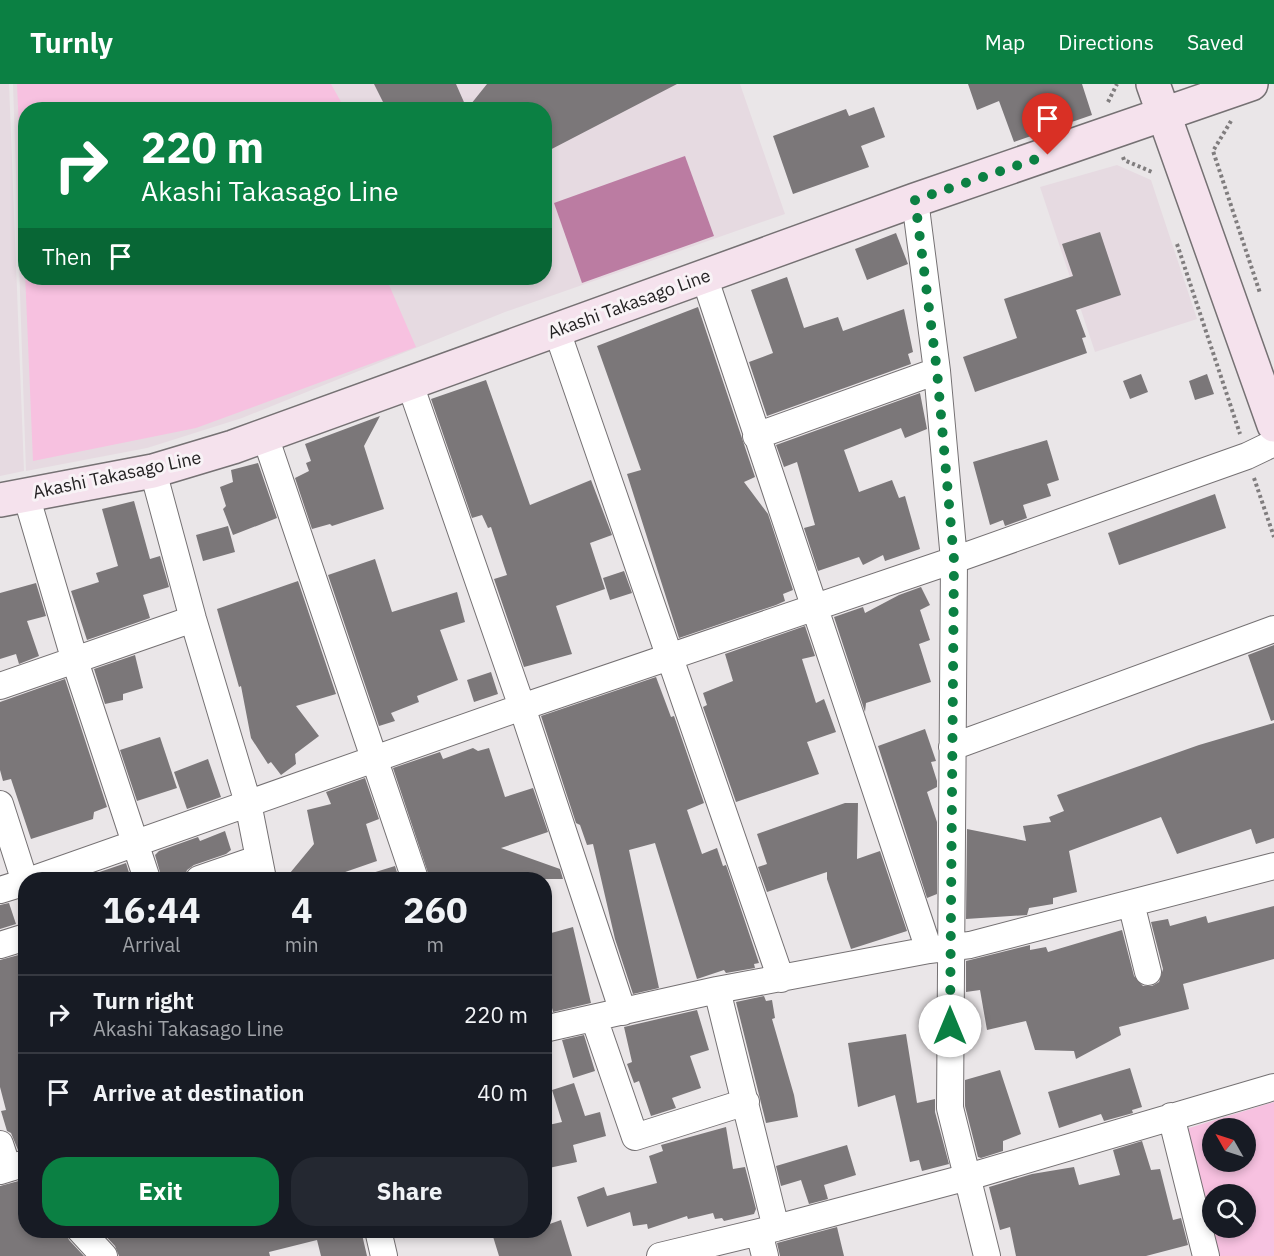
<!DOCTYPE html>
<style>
:root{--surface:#171b24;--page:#242831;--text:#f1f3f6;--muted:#9ea1a6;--line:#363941;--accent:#0b8043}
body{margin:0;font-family:"IBM Plex Sans",sans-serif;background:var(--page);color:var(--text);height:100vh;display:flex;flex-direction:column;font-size:22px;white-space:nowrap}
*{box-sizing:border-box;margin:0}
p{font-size:20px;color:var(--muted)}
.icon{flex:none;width:33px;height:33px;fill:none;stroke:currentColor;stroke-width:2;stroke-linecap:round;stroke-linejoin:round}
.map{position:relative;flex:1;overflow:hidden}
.drawer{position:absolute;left:18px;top:788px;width:534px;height:366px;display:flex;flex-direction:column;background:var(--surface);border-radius:24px;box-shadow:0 3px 9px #0003}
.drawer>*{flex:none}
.guide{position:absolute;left:18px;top:18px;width:534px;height:183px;border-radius:24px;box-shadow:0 3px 9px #0003;background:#0b8043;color:#fff;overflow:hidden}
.needle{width:39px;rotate:309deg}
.tools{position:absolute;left:1202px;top:1034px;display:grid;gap:12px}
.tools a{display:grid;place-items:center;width:54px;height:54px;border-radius:50%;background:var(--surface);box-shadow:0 3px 9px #0003;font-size:30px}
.pin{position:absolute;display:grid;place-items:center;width:51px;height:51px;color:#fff;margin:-62px -26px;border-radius:50% 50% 50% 0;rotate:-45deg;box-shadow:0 0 6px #0007}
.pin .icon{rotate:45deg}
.me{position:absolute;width:66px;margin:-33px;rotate:0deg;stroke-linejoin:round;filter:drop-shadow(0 0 4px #0008)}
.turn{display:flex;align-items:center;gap:21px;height:126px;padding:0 24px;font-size:27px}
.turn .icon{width:78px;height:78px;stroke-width:2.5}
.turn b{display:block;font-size:42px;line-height:51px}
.then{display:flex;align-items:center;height:57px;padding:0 24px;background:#0003;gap:12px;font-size:22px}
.eta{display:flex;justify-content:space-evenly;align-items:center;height:102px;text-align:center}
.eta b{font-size:36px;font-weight:700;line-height:42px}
.button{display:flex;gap:12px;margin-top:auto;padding:12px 24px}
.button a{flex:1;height:69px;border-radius:24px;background:var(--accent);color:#fff;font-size:24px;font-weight:700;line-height:69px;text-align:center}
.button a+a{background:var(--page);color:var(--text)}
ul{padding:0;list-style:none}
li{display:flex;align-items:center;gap:18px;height:78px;padding:0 24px;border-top:2px solid var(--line)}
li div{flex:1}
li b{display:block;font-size:22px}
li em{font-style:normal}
header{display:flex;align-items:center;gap:36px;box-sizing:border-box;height:84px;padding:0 30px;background:var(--accent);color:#fff}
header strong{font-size:28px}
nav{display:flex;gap:33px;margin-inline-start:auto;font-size:21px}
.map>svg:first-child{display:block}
</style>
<header>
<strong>Turnly</strong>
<nav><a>Map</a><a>Directions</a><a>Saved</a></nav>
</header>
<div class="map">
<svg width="1274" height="1172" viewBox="0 0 1274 1172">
<rect width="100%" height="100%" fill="#eae6e8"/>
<path fill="#e6dae1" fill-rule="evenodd" d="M0,0h9l15,387 -24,5z
M13,0h727l45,130 -280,98 -263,106 -95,30 -121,23zM26,26h518v168h-518z
M1117,81l34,15 46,139 -102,33 -55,-165z"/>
<path fill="#f7c1e0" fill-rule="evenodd" d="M17,0h314l14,25 -319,1v168h360l30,69 -220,81 -163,33z
M1274,1018v154h-62l-31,-118 8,-10zM1212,1044h33v33h-33zM1212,1110h33v33h-33z"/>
<path fill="#bb7ca2" d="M685,72l29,80 -132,47 -28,-80z"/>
<path fill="#7b7779" d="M374,0h82l11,25 20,-25h190l-133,69v-43h-157z
M968,0h114l10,31 -78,27 -15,-41 -22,9z
M874,23l11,30 -24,9 8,21 -76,27 -20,-58 73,-27 3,7z
M1100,148l21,63 -45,15 10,27 -4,1 5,15 -112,39 -12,-35 54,-19 -13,-39 69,-23 -11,-32z
M896,149l12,31 -41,16 -12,-31z
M787,193l17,51 34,-11 5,14 61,-22 9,43 -5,2 3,10 -144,52 -18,-54 24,-9 -22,-63z
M698,223l57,170 -11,5 24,32 25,76 -10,4 2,7 -9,4 -97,33 -52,-164 14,-4 -44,-124z
M1141,290l7,18 -18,7 -7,-18z
M1207,290l7,20 -19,6 -6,-19z
M486,296l44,125 61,-25 21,55 -22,8 15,46 -49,17 16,48 -48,13 -30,-88 13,-4 -16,-48 -3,1 -6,-13 -10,3 -41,-119z
M920,309l7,36 -22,9 -4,-10 -57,22 15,42 33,-12 7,18 6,-2 15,53 -35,12 -2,-6 -20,10 -4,-8 -41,14 -14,-43 11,-3 -18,-63 -13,5 -8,-22z
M380,332l-16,30 20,63 -52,17 -2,-2 -18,5 -17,-51 14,-7 -3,-8 5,-2 -6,-17z
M1047,356l12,40 -12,4 4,12 -28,9 4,13 -22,8 -2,-6 -13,5 -17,-63z
M258,379l19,55 -44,17 -10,-26 3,-3 -6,-19 13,-5 -2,-12z
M1215,410l11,34 -107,37 -11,-32z
M134,417l16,58 10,-3 9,31 -26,8 7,23 -63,22 -16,-49 28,-9 -3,-9 22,-7 -16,-57z
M228,442l7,26 -32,9 -7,-26z
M375,475l17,53 65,-20 8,30 -25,8 18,50 -41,16 2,6 -28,11 4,8 -16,5 -51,-151z
M624,487l8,22 -22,7 -7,-22z
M298,497l38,113 -40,12 23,30 -24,18 1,10 -15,11 -10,-13 -3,2 -17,-26 -10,-52 -2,1 -22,-78z
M36,499l10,33 -19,5 12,35 -20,8 -3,-10 -16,5v-66z
M921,503l9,18 -10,5 10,30 -11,4 12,38 -65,21 -1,9 -31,-95 29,-10 2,6 34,-18z
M805,542l10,30 -13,3 14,44 8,-4 12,33 -29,10 12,32 -83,28 -33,-95 4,-2 -4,-12 30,-12 -8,-27z
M1274,561v75l-3,1 -23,-66z
M135,571l8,33 -20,6v6l-18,4 -11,-35z
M491,588l7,22 -24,8 -7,-22z
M656,593l15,40 3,-1 30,87 -17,7 15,44 15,-6 6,18 3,-1 33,98 -5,1 1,4 -29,5 -2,-3 -27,9 -42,-136 -26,7 30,138 -26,6 -18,-55 -22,-95 -6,1 -7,-20 -4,-2 -35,-107z
M65,595l42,128 -13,5 -1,7 -62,20 -20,-60 -8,2 -3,-11v-68z
M1274,639v115l-18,6 -5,-15 -74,25 -16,-37 -92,34 8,41 -24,6v6l-24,4 -2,7 -61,4 1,-90 59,12 -3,-15 28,-4 -2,-5 15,-6 -7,-16 142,-50z
M925,645l11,32 -5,1 6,19v6l-10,5 10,30v72l-10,4 -49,-152z
M160,653l17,51 -40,13 -17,-51z
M473,664l5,3 11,-3 16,49 28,-9 15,44 -47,16 59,21 3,10h-133l-37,-111 47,-16 3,7z
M208,675l13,38 -34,12 -13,-37z
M365,694l14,41 -13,5 11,37 -52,18h-40l29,-35 -7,-34 24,-6 -5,-12z
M845,719h13l-1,56 23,-8 27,80 -56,18 -24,-70v-7l-60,20 -9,-25 9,-3 -10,-30z
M225,747l6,19 -5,4 -32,11 -7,5 -3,9h-22l-7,-24 4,-4 39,-14 2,4z
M126,779l5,16h-52z
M395,782l4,13h-30v-5z
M9,819l7,21 -16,5v-24z
M1274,822v53l-91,25 6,25 -70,18 2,8 -45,24 -2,-8 -39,-1 -9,-29 -39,9 -7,-40 -14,2v-31l64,-16v5l16,-3 2,5 74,-22 12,46 9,10h9l7,-4 4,-13 -12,-47 17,-3 2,7 36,-10 2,7z
M573,843l18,76 -38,9 -9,-36v-41z
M26,869v195l-8,2 -7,-17 -4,-2 -6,-20 5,-1 -6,-23v-127z
M764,912l2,5 6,-1 3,18 -3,1 22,76 4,22 -32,6 -30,-121z
M697,926l12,40 -19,6 11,32 -29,10 4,10 -25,8 -12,-35 -5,2 -7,-19 5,-2 -8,-35z
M906,950l11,69 18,-4v13l14,52 -27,7 -3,-11 -9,2 -15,-67 -37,12 -10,-64z
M584,951l11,36 -22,7 -11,-38z
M1130,984l12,39 -10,3 1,3 -29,8 -3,-7 -42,14 -11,-36z
M1000,986l21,64 -18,7v10l-22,7 -3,-1 -13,-51v-26z
M574,999l11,33 15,-4 6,24 -33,9 4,17 -33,7v-43l18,-4 -10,-32z
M726,1043l7,42 12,-2 11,42 -2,5 -30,7 -2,-3 -7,1 -2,-6 -25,6 -1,-3 -39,13 -1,-5 -14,2 -3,-14 -43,15 -10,-30 27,-10 3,9 50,-13 -8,-27 14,-5 -2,-6z
M1142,1057l9,29 9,-1 13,51 8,-2 7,27 -42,11h-130l-6,-29 -10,3 -11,-43 43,-13 42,-7 5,18 41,-10 -7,-25z
M847,1061l9,30 -32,10 4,14 -19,5 -8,-24 -20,6 -5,-20z
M26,1095v51h39l4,10 15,16h-84v-70z
M561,1136l11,36h-73l-8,-26h53v-4z
M837,1143l7,29h-64l-3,-13z
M100,1146h261l6,26h-46l-4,-16 -48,12 1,4h-151l-4,-10z"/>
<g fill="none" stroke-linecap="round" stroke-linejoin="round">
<g stroke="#757173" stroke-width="28">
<path id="street" d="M915,116l22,171 17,189 -4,548 37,148
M704,192l225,674
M557,247l224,648
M410,300l112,323 101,305
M265,352l150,443
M756,352l181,-65
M153,387l40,148 55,184 15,76
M26,411l49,166 72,218
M0,602l193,-67
M952,663l322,-118
M0,720l26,81
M34,795l488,-172 432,-147 293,-104 27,-13
M199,795l58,-20
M0,806l26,-8
M1131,819l17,69
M0,861l26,-8
M717,906l59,238
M594,934l41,119 111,-35
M544,945l173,-39 212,-40 41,-5 304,-79
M1171,1032l35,140
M0,1060l8,24
M0,1087l26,-8
M80,1146l24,26
M378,1146l6,26
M759,1148l6,24
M660,1172l116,-28 192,-51 306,-90"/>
</g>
<g stroke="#757173" stroke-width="36">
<path id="secondary" d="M1153,0l121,341
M0,416l153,-29 80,-24 682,-247 336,-116"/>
</g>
<path stroke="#807d7e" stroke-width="4" stroke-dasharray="3 3" stroke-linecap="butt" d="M1108,18l9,-18
M1231,37l-18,30 47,142
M1123,73l1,3 28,12
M1177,160l63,190
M1254,394l20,59"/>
<use href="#street" stroke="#fff" stroke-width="26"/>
<use href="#secondary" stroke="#f5e2ed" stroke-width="33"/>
</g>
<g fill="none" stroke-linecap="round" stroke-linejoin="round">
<path stroke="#0b8043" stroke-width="10" stroke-dasharray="0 18" d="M950,942l4,-466 -17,-189 -22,-171 133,-45"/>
</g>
<g text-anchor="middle" stroke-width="6" stroke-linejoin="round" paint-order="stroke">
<g font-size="18" fill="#242223" stroke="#f8f3f6">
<text transform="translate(629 220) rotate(-20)" y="6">Akashi Takasago Line</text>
<text transform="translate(117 391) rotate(-12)" y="6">Akashi Takasago Line</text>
</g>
</g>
</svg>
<div class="tools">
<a><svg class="needle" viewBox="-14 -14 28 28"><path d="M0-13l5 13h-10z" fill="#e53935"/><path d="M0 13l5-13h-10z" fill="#9ea1a6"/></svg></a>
<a><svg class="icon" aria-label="search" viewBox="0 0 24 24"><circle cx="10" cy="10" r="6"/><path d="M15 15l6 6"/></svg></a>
</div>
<div class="pin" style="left:1048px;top:71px;background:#d93025"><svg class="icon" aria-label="arrive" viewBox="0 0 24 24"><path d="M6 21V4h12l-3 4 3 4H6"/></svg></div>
<svg class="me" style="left:950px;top:942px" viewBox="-20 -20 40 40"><circle r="19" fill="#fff"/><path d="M0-13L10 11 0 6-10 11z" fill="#0b8043"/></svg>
<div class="guide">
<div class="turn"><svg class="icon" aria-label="right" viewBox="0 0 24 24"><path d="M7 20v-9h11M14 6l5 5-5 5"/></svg><div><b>220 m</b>Akashi Takasago Line</div></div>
<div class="then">Then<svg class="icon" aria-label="arrive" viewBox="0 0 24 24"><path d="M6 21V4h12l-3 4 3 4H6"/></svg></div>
</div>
<section class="drawer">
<div class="eta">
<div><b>16:44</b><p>Arrival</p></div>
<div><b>4</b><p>min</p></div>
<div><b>260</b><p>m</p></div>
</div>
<ul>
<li><svg class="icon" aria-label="right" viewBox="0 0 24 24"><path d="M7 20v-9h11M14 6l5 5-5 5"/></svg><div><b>Turn right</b><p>Akashi Takasago Line</p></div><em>220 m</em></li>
<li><svg class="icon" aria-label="arrive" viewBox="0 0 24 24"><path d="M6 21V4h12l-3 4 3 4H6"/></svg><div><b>Arrive at destination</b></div><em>40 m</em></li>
</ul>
<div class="button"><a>Exit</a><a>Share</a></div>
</section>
</div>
